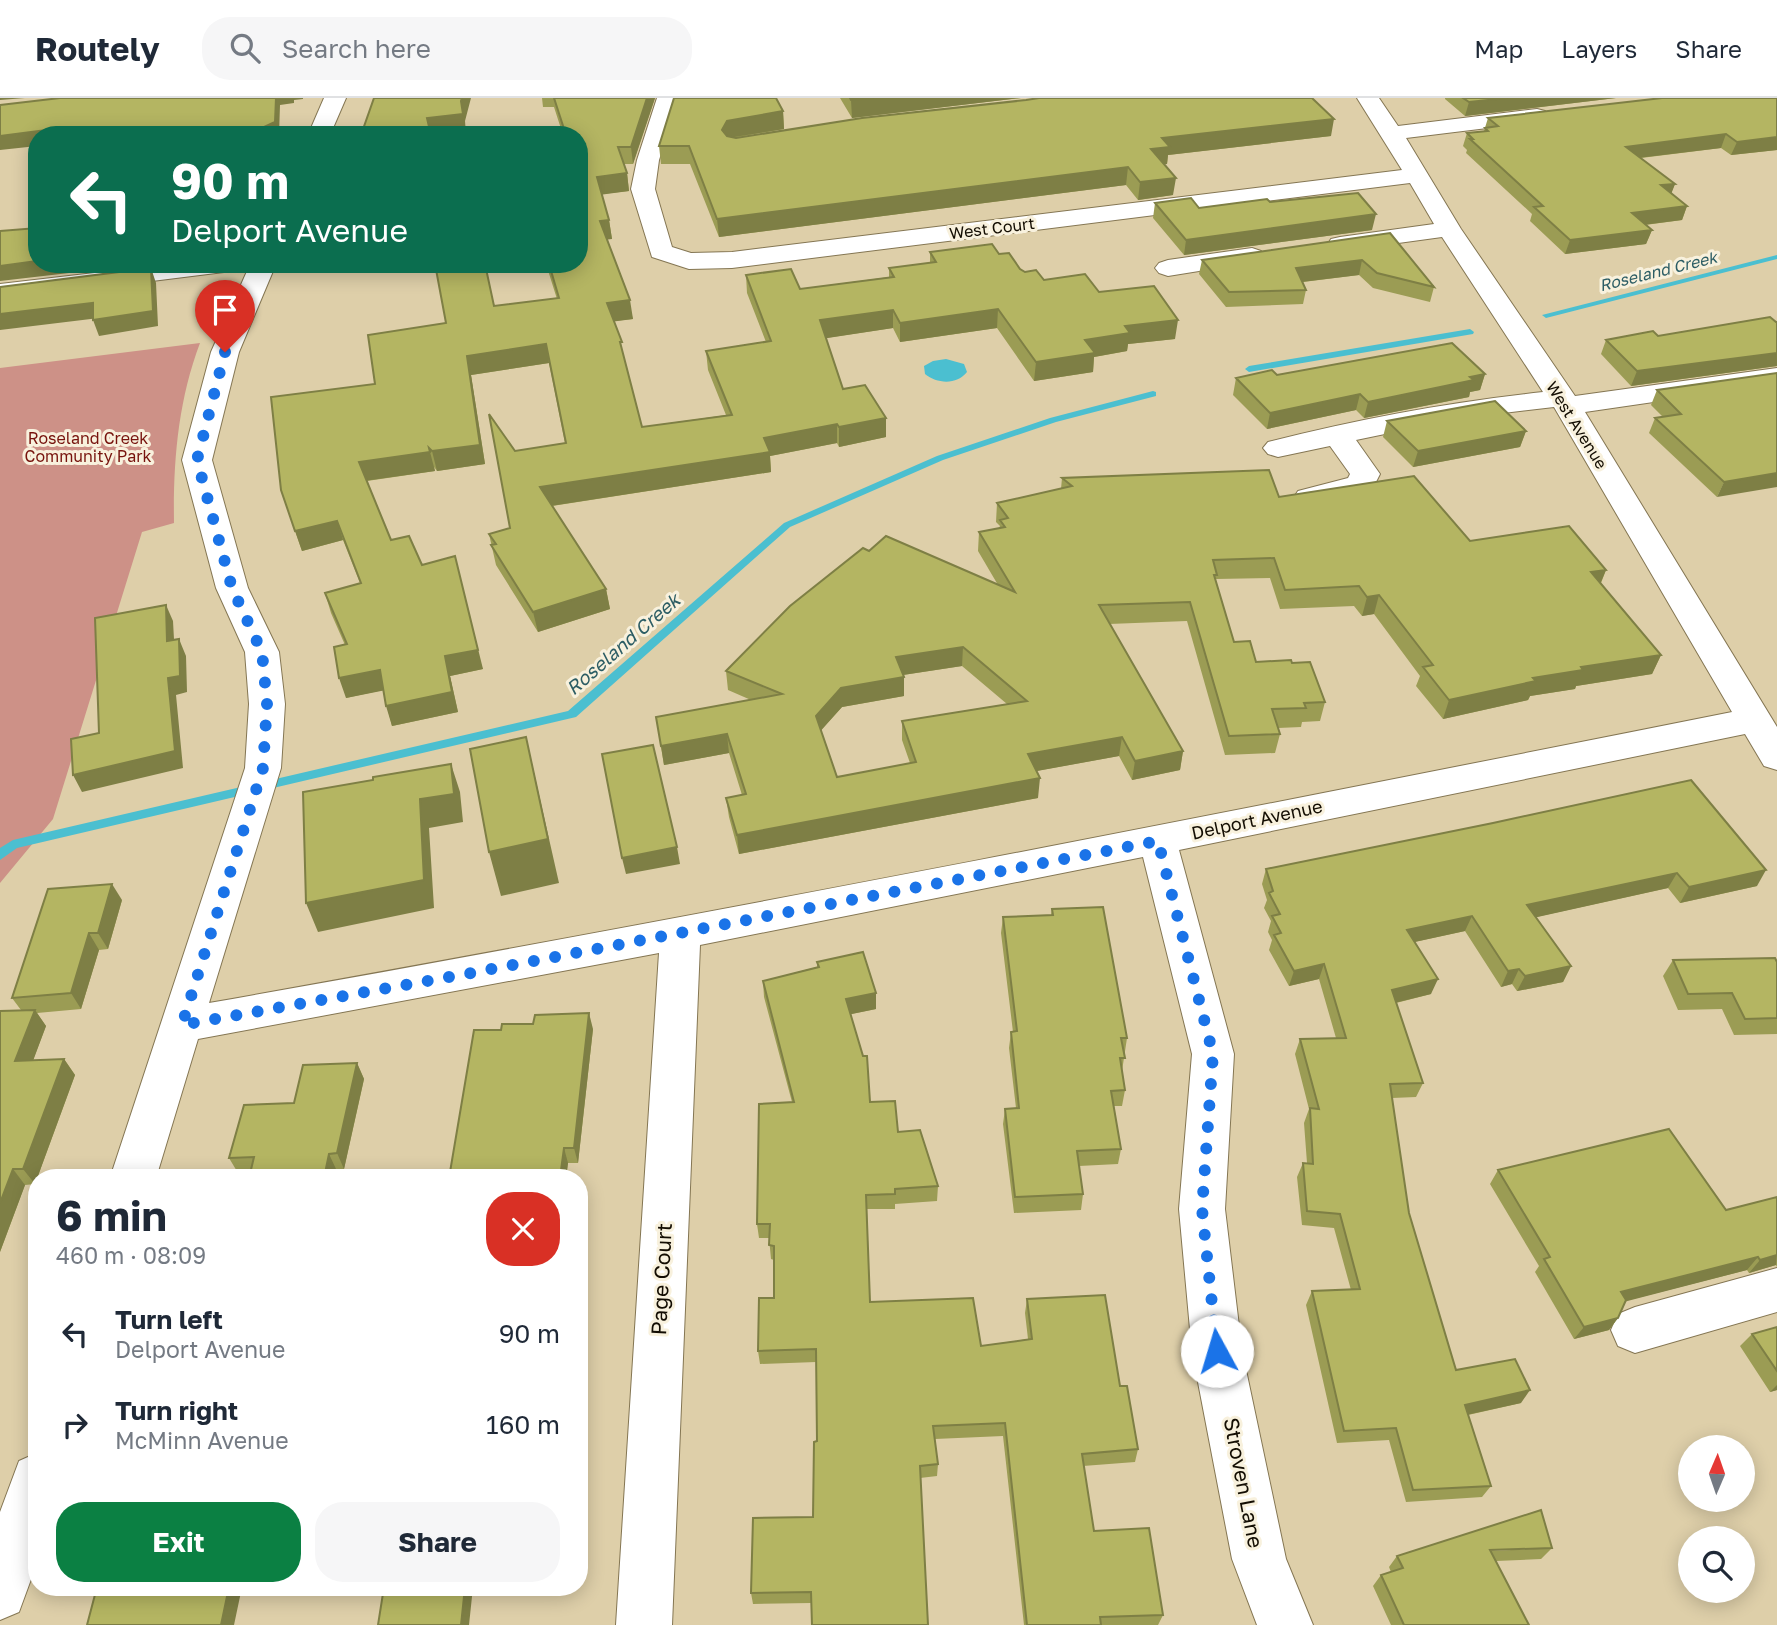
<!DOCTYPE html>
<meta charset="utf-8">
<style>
:root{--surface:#fff;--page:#f6f6f7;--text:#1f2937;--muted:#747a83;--line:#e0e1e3;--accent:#0b8043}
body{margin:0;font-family:"Golos Text",sans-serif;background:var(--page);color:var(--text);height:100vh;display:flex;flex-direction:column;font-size:26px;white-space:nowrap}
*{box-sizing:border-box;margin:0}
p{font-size:23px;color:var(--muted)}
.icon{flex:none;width:38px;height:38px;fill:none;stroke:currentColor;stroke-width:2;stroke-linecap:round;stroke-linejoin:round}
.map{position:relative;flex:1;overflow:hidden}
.panel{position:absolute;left:28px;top:1071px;width:560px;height:427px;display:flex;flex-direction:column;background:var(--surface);border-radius:28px;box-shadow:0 4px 18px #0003}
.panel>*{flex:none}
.top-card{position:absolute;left:28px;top:28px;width:560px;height:147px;border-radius:28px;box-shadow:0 4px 18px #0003;background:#0b6e4f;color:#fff;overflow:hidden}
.needle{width:46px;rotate:2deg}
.fabs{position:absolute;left:1678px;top:1337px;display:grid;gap:14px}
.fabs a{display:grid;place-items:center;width:77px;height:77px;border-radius:50%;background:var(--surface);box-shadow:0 4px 18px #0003;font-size:35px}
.pin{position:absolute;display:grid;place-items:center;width:60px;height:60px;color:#fff;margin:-72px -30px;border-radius:50% 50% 50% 0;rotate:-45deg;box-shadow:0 0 7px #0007}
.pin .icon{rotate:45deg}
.me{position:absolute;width:77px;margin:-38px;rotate:354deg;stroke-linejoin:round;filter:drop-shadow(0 0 5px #0008)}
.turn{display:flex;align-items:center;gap:24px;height:147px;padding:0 28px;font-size:32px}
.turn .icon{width:91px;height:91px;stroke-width:2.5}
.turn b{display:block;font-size:49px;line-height:60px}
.round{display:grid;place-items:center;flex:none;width:74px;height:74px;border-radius:28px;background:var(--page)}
.head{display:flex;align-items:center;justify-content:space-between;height:119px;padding:0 28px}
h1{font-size:42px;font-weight:700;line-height:52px}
.cta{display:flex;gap:14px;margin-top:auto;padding:14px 28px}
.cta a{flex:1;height:80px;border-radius:28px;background:var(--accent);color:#fff;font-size:28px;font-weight:700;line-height:80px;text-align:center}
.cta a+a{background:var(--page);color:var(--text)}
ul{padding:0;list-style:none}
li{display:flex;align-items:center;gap:21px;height:91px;padding:0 28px}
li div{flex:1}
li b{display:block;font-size:26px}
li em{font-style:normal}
header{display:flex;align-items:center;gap:42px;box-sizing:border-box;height:98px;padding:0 35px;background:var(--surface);border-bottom:2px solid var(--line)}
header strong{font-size:33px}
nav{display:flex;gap:38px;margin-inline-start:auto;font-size:24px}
.search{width:490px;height:63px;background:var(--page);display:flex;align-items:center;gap:18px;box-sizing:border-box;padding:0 24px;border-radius:28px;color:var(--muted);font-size:26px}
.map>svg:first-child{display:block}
</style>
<header>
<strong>Routely</strong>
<div class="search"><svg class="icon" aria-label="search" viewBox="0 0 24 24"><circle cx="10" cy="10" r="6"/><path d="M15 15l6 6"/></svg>Search here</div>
<nav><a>Map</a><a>Layers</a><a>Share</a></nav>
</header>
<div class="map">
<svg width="1777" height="1527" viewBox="0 0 1777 1527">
<rect width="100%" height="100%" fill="#decfa9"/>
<path fill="#cd9187" d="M200,245c-22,58 -27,119 -26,180l-32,9 -89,287 -53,64v-515z"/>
<path fill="#4bbfd0" d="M946,261l18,5 3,8c-10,13 -30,12 -42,2l-1,-8 9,-5z"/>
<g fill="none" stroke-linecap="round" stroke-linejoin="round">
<path fill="#4bbfd0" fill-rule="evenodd" d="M1777,157v4l-231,59 -4,-3z
M1470,231l4,3 -1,2 -224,38 -4,-3 4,-3z
M1153,293l3,1v4l-100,26 -113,38 -153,67 -214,190 -559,131 -17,12v-12l13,-8 555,-129 216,-188 153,-67 113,-38z"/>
<g stroke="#847653" stroke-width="2">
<path id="minor" d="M324,0h22l-16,37h-22z
M657,0h22l-20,62 -4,29 17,58 19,6 41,-1 670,-82 -45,-72h22l19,28 139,-17 8,2 3,5 -3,5 -139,17 55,91 114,167 202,-28v16l-192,28 192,315v43l-13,-4 -19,-32 -566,116 55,204 -9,155 17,142 44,208 27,66h-56l-25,-66 -40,-208 -13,-142 13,-155 -49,-197 -443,88 -28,680h-56l43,-672 -461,86 -42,139h-46l135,-410 4,-64 -4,-52 -29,-64 -34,-128 29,-108 37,-83 -248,31v-16l172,-20h104l-37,88 -27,108 36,128 31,64 6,52 -4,64 -72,235c509,-90 1016,-190 1523,-291l-178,-305 -92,11 -106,22 24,34 -8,16 -63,16 -11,-3 -4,-6 4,-6 50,-13 2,-4 -20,-28 -52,11 -10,-3 -5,-6 5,-6c90,-23 182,-40 275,-50l-101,-155 -102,14 -9,-2 -3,-5 3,-5 9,-2 94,-13 -24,-41 -678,85 -43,1 -37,-12 -21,-68 6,-29z
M1252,150l9,3 4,5 -4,5 -93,15 -9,-3 -4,-5 4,-5 9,-3z
M1777,1170v44l-142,41 -17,-7 -7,-16 7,-16 17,-7z
M37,1355v110l-18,49 -19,8v-108l19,-51z"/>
</g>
<use href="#minor" fill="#fff" fill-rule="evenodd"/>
</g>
<path fill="#9b9c54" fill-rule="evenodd" d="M542,0h113l-22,66h-9l3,9 2,18 -27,3 7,26 3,19h-5l26,80 -19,2 28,106 84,-12 -18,-45 -2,-19 60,-9 -19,-49 -1,-18 54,14 89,-12v-9l41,-5v-11l69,2 26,18 19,8 55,12 76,47 -47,5 -1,7 -33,6 -1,15 -59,9 -37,-53 -97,14 -7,-14 -67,10 17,51 43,48 -47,10 -2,-4 -67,13 1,16 -219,34 54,83 4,20 -72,23 -42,-67 -7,-31 21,-6 5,-77 50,-8 -16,-80 -78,12 14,89 -48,7 -3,-4 1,4 -68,10 24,59 31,25 61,104 -33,7 8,36 -66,14 -9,-36 -37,8 -1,-53 -14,-32 -6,-20 35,-10 -17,-43 -41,11 -21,-61 94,-106 71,-61 48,-17 63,-7 -11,-35h33v-129h-16l-9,-28h-11z
M840,0h181l-169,20z
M1445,0h171l-151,18 -20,-17z
M1777,0v52l-46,5 -10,-7 -80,10 34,26 -4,9 16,13 -5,14 -37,5 7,5 -6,14 -81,10 -35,-33 2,-7 -66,-61 1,-3 -4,-4 4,-13 17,-2 4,-13z
M783,13l1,18 -50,9 597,-2 -163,19 -1,9h-3l9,31 -35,5 -12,-15 -407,52 -29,-73h-29l-2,-18z
M1270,104l102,28 -188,25 -31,-37 2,-15 44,5z
M1390,135l44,54 -4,15 -57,-14 -14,-13 -56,7 3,8 -3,14 -77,3 -27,-33 3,-14z
M1776,224h1v44l-146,20 -30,-32 5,-14 52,-4z
M1777,275l-60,124 -68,-64 6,-15 8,-1 -12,-12 6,-15z
M1485,276l-5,16 -10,2 -1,5 -105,21 -8,-8 -89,19 -34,-34 3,-17 41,-3z
M1387,323l139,10 -6,16 -107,20 -30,-30z
M1062,380l217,19 191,44 136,29 -5,13 60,72 -9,19 -76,12 -1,3 -45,7 -2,4 -85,19 -27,-33 4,-10 -46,-62 -12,2 -8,-10 -74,3 -10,-31 -54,1v2l18,61 22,20 36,1 33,39 -5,19 -18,1 -1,5 -23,1 2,6 -5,19 -50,2 -38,-134 -78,3 74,127 -3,19 -48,10 -13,-24 -83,15 2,27 -299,56 -10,-37 -3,-19 16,-3 -13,-42 -65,12 -8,-48 95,-17 -23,-10 -2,-19 143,-120 129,34 -20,-34 1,-19 20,-4 1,-2 -4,-4 1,-19 64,-14zM962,568l45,38 -105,17v19l8,23 -73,14 -16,-47 21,-23 62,-11 -1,-21z
M1493,725l264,63 -77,17 -12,-15 -132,29 35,49 -8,16 -46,9 -5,-7 -11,3 -36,-56 -51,11 17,52 -35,9 27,80 -7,14 -24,1 17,115 47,157 65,33 -53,12 23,71 -9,11 -76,5 -17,-62 -52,3 -31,-138 6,-14 39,-1 -17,-62 -32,-3 -5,-48 6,-14h4l-3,-40 5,-14 -14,-55 5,-15 36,-1 -17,-59 -30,7 -20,-36 3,-10 -4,-8 3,-11 -7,-13 3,-8 -5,-16 4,-15z
M122,802l-14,49 -9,1 -18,59 -44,4 9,13 -13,34 31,-1 11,16 -40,109 -10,1 -25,67 21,-242 -9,-12z
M1052,811l75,129 -5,33 3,19 -3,16h-8l7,43 -3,15 -39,2 4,28 -2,16 -67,3 -11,-89 2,-15 11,-1 -7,-60 2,-16h2l-12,-99 2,-16 48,-2z
M1673,862l104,2v72l-43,1 -12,-26 -44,1 -15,-34z
M817,864l59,31v16l-25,5 19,88 28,30 40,54 -1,15 -42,3v5h-28l3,93 111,44 47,-7 -3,-26 2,-14 93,87 18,63 -3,13 -52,4 11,65 69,84 -5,10h-134l-21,-189 -68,3 3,25 -1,12 -17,2 -109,125 -58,1 -2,-11 62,-76 4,-76 -1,-79 -56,2 -2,-13 16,-53v-38l-3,-1 -2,-21h-10l-2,-14 35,-122 -28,-105 -1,-16 54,-14z
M593,931l-15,134h-10l-2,15h-117z
M357,965l7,16 -20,90h-8l-1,9h-86l1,-5h-12l-9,-15 65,-55z
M1498,1072l228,40 51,-13v70l-1,-2 -27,8 -2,-3 -122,31 -7,17 -9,12 -35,9 -39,-67 4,-6 -49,-82z
M1777,1229v63l-7,2 -30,-46 12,-12z
M1552,1450l-11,11 -45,2 33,64h-138l-18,-39 8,-11 10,-3 -2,-5 8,-11z"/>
<path fill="#7e7f45" d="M0,0h25l-25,2z
M276,0h27v1l-9,1v3l-14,2 -1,30h-17v-7z
M462,0h9l-6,23 1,13 -35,1 -4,-17 34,-17z
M647,0h8l-22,66 -2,-17z
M873,0h148l-169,20 -1,-18z
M1507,0h109l-151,18 4,-14z
M783,13l1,18 -56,9 -6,-8 5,-9z
M1334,21l-3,17 -163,19 -1,9 -18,2 2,-17 11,-11z
M55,31l3,6h-21v11l-37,4v-14z
M1726,36l-5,14 -100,12 5,-13z
M1777,39v13l-46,5 6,-13z
M1128,69l-2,18 -407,52 -2,-18z
M627,75l2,18 -30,4 -2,-18z
M1176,80l-3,17 -35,5 2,-18z
M1675,86l-5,13 -9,-12z
M1687,108l-5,14 -55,7 5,-14z
M1376,116l-4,16 -188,25 2,-15z
M609,122l3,19 -9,1 -3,-19z
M1652,132l-6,14 -81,10 5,-14z
M1362,162l-3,15 -66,8 3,-15z
M37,163v3h110l-147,17v-15z
M151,170l5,15 2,43 -59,10 -6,-16z
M630,202l3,19 -23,3 -3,-19z
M93,205l6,15 -99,12v-16z
M998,211l-1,19 -97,14v-19z
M893,212v18l-72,11 -1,-19z
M1178,222l-3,19 -47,5 -1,7 -33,6 -1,15 -59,9 2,-19 49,-22 40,-14z
M546,246l3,19 -78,12 14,89 -48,7 -5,-20 35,-95z
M1777,255v13l-146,20 6,-15z
M1485,276l-5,16 -10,2 -1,5 -105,21 4,-16 102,-25z
M1360,296l-4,16 -89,19 3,-16z
M886,320v19l-47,10v-20z
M837,326v19l-67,13 1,16 -227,35 -4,-20 224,-49z
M1526,333l-6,16 -107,20 5,-16z
M430,354l5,19 -71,10 -5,-19z
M1777,375v14l-60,10 7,-15z
M337,423l6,19 -41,11 -7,-20z
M455,458l28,113 -33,7 8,36 -66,14 -6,-20 59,-50z
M1606,472l-8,19 -7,-17z
M606,491l4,20 -72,23 -5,-20z
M1379,497l-5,19 -12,2 5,-19z
M166,507l7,16 2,37 -8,-17z
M179,541l7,17 1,36 -11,3 7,73 -101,24 -9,-17 95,-97z
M963,549l-1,19 -66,10v-19z
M1661,557l-9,19 -76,12 -1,3 -45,7 -2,4 -85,19 6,-19 84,-22 48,-11z
M380,572l6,20 -40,8 -7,-20z
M904,579v19l-62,11 -25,28 -1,-19 25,-28z
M727,636l2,19 -65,12 -3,-19z
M526,639l33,146 -58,13 -12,-44z
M1122,639l-3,19 -93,17 2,-19z
M1183,653l-3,19 -48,10 3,-19z
M451,666l9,28 3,30 -34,6 5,80 -116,24 -12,-29 114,-104z
M1040,680l-2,20 -299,56 -2,-19z
M677,749l3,17 -54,10 -4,-16z
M1766,772l-9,16 -77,17 9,-16z
M1677,775l-9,15 -148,33 7,-16z
M112,786l10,16 -14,49 -10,-16z
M1472,818l-7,15 -64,14 6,-15z
M89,835l10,17 -18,59 -10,-16z
M1324,866l-5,15 -30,7 5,-15z
M1571,868l-8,16 -46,9 8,-15z
M1519,871l-7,15 -11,3 7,-16z
M1438,881l-7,15 -45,11 6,-15z
M876,895v16l-29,6 -1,-16z
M35,912l11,16 -19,51 -12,-16z
M589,915l4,16 -15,134 -4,-15z
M64,961l11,16 -40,109 -12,-15z
M357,965l7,16 -20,90 -7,-16z
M564,1050l4,15 -2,15h-6z
M329,1056l7,15 -1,9h-11z
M13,1071l12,16 -25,67v-49z
M1777,1157l-1,10 -27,8 11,-13z
M1758,1159l-11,13 -135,35 9,-13z
M1618,1220l-9,12 -35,9 10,-12z
M1777,1287v5l-7,2z
M1530,1292l-9,13 -64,14 8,-12z
M229,1489h13l-8,38h-13z
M465,1489h8l-4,38h-8z"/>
<path fill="#b4b562" stroke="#7e7f45" stroke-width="2" fill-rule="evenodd" d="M60,0h216l-1,24 -13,6v7h-207v-6l-55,7v-31z
M374,0h88l-1,3 2,13 -36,4 4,17h-70z
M554,0h93l-16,49h-13l9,26 -30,4 12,43 -9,1 30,79 -23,3 15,39h-2l22,85 90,-12 -26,-64 65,-10 -25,-66 45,-6 9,20 94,-12 -5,-9 47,-6 -6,-10 62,-8 7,10 10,-1 11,16 5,3 11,-2 8,10 41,-6 14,18 55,-6 24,34 -53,6 5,7 -45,7 10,13 -59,9 -38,-53 -98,14 -7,-13 -73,10 23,69 22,-4 21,33 -47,9 -2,-3 -73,14 6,14 -230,35 66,102 -73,23 -42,-67 5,-1 -7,-10 21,-6 -21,-114 26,37 51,-8 -20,-99 -79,12 13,89 -48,6 -3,-3 1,4 -71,10 32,78 18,-4 13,29 33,-9 23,94 -33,6 7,36 -66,14 -6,-36 -41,8 -5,-31 13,-3 -22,-51 36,-10 -24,-62 -42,10 -14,-41 -10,-93 104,-13 -7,-49 78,-12 -11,-59h50l9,42 65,-8 -10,-34h30v-129h-13z
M674,0h102l7,13 -56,10 -5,9 5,6 9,2 126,-20 164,-18 13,-2h273l22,21 -172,19 8,9 -19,2 25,29 -36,4 -12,-15 -411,52 -28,-73h-30z
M850,0h23l-22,2z
M1463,0h44l-38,4z
M1662,0h115v39l-40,5 -11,-8 -100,13 49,37 -14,1 26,21 -55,7 20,17 -82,10 -36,-33 9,-1 -73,-67h3l-6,-6 21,-2 -3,-3 13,-2 -10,-8z
M1358,95l18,21 -190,26 -31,-37 36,-5 8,10 68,-9 3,3z
M37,130v33l-37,5v-35z
M1390,135l44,54 -57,-14 -15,-13 -66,8 10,22 -77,2 -27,-32z
M151,170l2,43 -60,9v-17l-93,11v-27z
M1770,219l6,5h1v31l-140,18 -31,-31 47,-9 5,5z
M1452,245l33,31 -15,3 4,3 -106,22 -8,-8 -90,19 -34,-35 36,-8 5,5z
M1777,275v100l-53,9 -69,-64 26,-4 -24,-24z
M1495,303l31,30 -108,20 -31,-30z
M1269,372l10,27 135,-21 56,65 99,-15 37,44 -15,2 70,83 -80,12 2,3 -50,8 3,3 -87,19 -26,-33 10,-2 -54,-70 -12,2 -8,-11 -74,4 -11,-32 -61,2 4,15h-3l20,67 16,-1 6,21 35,-2 1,3 18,-1 15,40 -21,1 2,5 -34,1 8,25 -51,2 -39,-134 -91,3 84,146 -48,10 -13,-24 -94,17 12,24 -303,57 -11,-37 20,-4 -19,-60 -66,12 -5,-29 126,-23 -56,-23 64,-65 73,-58 6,3 17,-15 129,56 -36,-60 26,-5 -5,-7 8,-2 -11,-15 75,-17 -10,-8zM963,549l64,54 -125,20 14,41 -79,15 -21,-61 25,-28 63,-11 -8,-20z
M166,507l1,36 12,-2 1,37 -12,2 7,73 -102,24 -2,-36 28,-6 -4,-115z
M526,639l22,102 -59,13 -19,-103z
M653,647l24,102 -55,11 -20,-104z
M451,666l3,30 -34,5 4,81 -118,23 -3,-111 70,-12v-3z
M1691,682l75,90 -77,17 -12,-14 -150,32 44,61 -46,10 -6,-7 -11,2 -36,-55 -65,14 31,49 -46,11 31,93 -33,1 19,129 47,157 59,-11 15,31 -65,15 26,81 -78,4 -17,-62 -52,3 -32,-140 48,-2 -20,-75 -33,-3 -4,-48 10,1 -3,-56 9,1 -19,-70 46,-1 -22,-74 -30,7 -20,-36 7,-2 -9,-17 8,-2 -11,-21 4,-2 -7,-22 227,-46z
M112,786l-14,49h-9l-18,60 -59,5 36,-109z
M1103,809l24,131h-6l4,20h-5l5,32 -14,1 10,58 -44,2 6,43 -68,3 -10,-88 14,-1 -8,-76 6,-1 -14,-114 50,-2 -1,-6z
M863,854l13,41 -30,6 17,57h4l3,46 25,-1 3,31 22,-2 18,56 -43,3v5l-29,1 4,107 103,-4 8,48 51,-7 -5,-40 78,-4 15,91h7l11,63 -56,5 12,77 55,-3 14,87 -63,2 1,8h-74l-22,-202 -72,3 5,38 -18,2 8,159h-116l-1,-33 -60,1 2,-75 60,-1 1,-75 3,-1 -1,-92 -58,2 1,-53h15v-52l-5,-1 1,-21h-13l2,-120 35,-2 -31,-121 56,-14 -2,-5z
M1775,860l2,4v56l-32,1 -13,-26 -44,1 -15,-34z
M35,912l-20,51 49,-2 -41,110h-10l-13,34v-192z
M589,915l-15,135h-10l-4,30h-111l25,-148h27l1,-6h31l2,-9z
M357,965l-20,90 -8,1 -5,24h-75l5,-21 -25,1 15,-53 50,-2 9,-38z
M1669,1031l57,81 51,-13v58l-17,5 -2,-3 -137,35 5,8 -8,18 -34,9 -40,-68 6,-2 -52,-87z
M1777,1229v44l-25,-37z
M1541,1412l11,38 -62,2 39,75h-125l-23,-50 22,-7 -6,-12z
M97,1489h132l-8,38h-134z
M384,1489h81l-4,38h-83z"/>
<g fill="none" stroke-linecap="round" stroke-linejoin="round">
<path stroke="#1a73e8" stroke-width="12" stroke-dasharray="0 21.6" d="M225,254l-28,108 35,128 30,64 5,52 -4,64 -81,257 284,-51 692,-133 55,213 -11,155 15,142"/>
</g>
<g text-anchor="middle" stroke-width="6" stroke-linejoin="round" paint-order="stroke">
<g font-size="16" fill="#130d02" stroke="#f8f1dd">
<text transform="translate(992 130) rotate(-7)" y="6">West Court</text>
<text transform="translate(1577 327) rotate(58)" y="6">West Avenue</text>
</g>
<g font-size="16" font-style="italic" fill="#2c5d64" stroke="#f8f1dd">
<text transform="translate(1658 173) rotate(-14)" y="6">Roseland Creek</text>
</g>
<g font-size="16" fill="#77130d" stroke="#f8f1dd">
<text x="88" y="346">Roseland Creek<tspan x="88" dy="18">Community Park</tspan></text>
</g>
<g font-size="18" fill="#130d02" stroke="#f8f1dd">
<text transform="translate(1257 722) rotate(-12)" y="6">Delport Avenue</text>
</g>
<g font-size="19" font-style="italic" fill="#2c5d64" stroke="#f8f1dd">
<text transform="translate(623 546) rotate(-41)" y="7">Roseland Creek</text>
</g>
<g font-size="21" fill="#130d02" stroke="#f8f1dd">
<text transform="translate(662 1181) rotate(-87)" y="7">Page Court</text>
<text transform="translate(1243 1385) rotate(79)" y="7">Stroven Lane</text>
</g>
</g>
</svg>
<div class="fabs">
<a><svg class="needle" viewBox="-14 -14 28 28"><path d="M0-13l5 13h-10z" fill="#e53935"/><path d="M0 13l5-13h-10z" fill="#747a83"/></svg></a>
<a><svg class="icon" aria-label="search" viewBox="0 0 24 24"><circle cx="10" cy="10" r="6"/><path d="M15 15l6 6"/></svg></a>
</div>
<div class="pin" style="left:225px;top:254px;background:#d93025"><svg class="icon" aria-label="arrive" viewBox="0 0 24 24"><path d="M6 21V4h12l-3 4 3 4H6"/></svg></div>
<svg class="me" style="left:1217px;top:1253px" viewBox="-20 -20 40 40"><circle r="19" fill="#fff"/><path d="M0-13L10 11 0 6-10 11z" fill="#1a73e8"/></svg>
<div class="top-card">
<div class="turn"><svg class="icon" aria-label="left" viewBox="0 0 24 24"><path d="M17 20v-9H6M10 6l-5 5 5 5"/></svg><div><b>90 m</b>Delport Avenue</div></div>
</div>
<section class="panel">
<div class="head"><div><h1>6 min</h1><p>460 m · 08:09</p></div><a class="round" style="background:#d93025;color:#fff"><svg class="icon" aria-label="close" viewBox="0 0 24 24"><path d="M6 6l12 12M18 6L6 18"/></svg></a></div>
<ul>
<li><svg class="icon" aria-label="left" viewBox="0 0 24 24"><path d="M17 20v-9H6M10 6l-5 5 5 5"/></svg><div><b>Turn left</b><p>Delport Avenue</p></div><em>90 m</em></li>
<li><svg class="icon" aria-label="right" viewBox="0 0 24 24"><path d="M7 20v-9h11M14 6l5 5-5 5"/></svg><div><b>Turn right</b><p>McMinn Avenue</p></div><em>160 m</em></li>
</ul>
<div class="cta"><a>Exit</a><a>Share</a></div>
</section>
</div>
